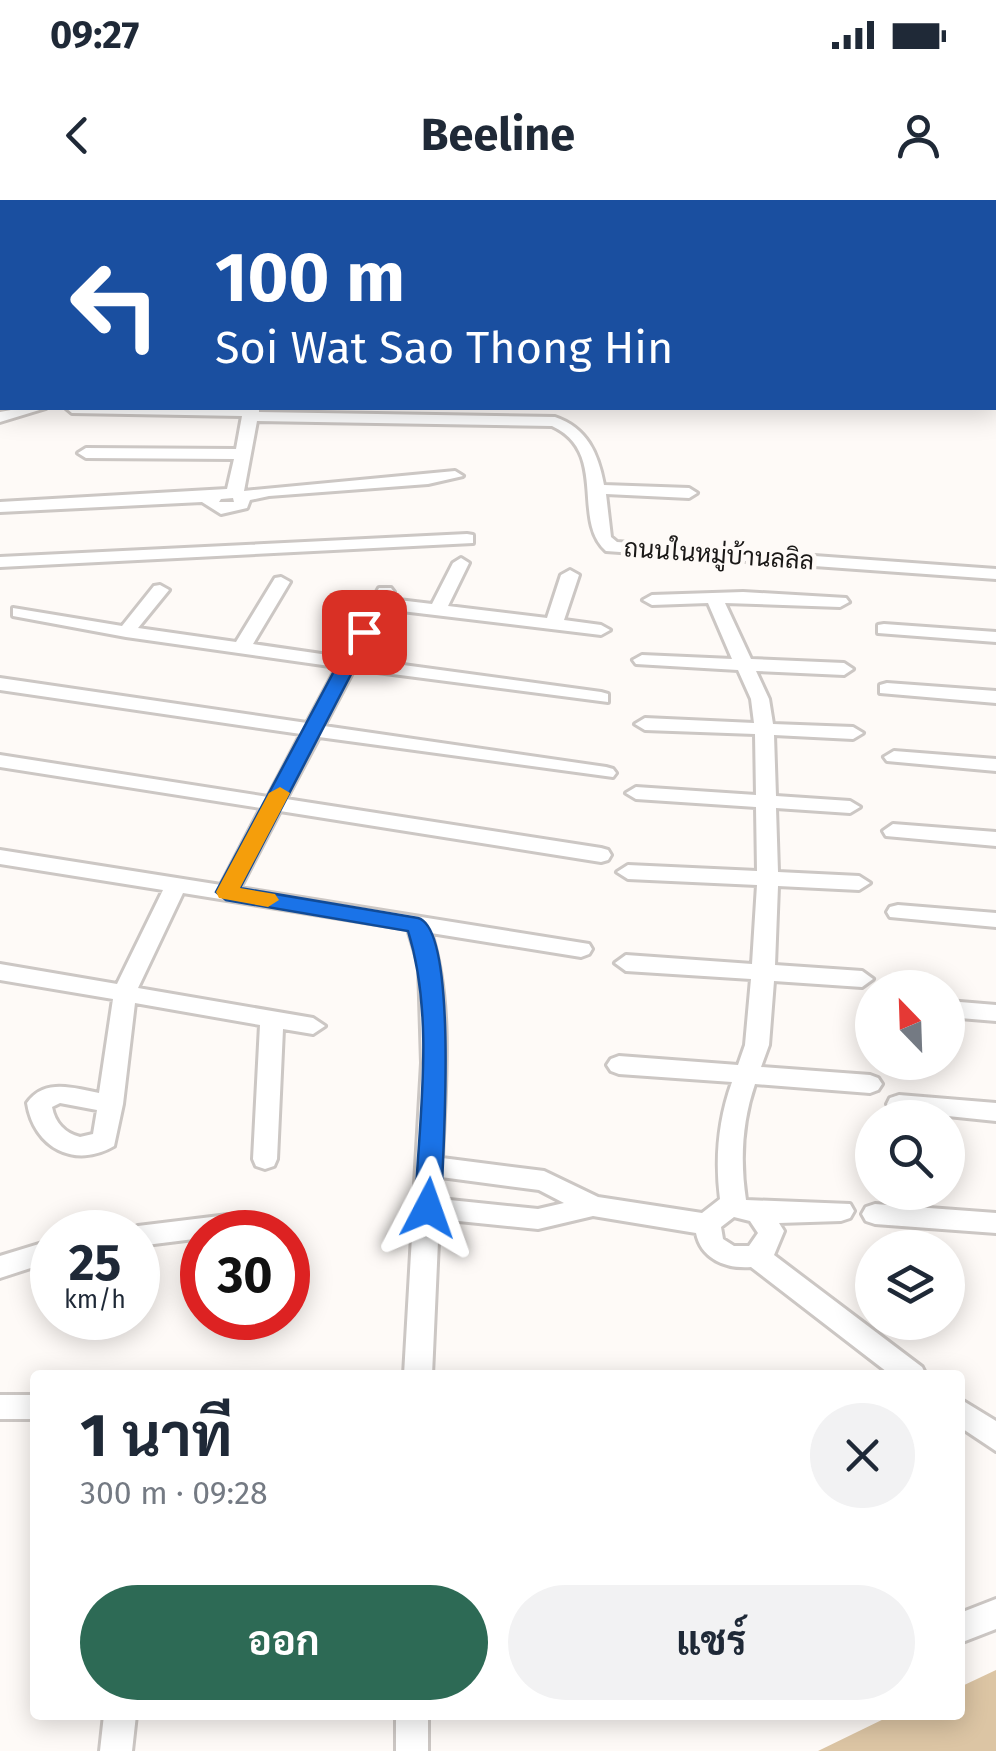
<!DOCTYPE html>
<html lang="th">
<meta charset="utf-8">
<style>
:root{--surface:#fff;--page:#f2f2f3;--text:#1f2937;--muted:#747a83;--accent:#2d6a55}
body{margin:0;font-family:"Fira Sans",Sarabun,sans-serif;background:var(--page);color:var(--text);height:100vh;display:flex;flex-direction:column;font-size:38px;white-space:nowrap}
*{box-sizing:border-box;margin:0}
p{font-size:32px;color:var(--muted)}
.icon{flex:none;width:55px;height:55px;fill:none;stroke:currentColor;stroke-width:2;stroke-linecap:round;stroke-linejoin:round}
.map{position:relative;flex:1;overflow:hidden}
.drawer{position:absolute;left:30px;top:1170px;width:935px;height:350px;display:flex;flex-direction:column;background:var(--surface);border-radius:10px;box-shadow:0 5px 25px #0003}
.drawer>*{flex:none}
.guide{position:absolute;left:0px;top:0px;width:998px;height:210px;box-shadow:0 5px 25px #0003;background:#1a4fa0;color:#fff;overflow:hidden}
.needle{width:65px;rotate:337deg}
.tools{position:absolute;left:855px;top:770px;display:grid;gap:20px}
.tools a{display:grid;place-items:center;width:110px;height:110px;border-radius:50%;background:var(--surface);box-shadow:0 5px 25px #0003;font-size:50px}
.speed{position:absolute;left:30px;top:1010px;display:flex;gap:20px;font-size:50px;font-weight:700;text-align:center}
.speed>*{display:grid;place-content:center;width:130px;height:130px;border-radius:50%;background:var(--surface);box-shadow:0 5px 25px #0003;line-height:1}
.speed small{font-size:25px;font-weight:400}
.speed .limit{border:15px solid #d22;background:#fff;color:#111}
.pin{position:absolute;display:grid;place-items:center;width:85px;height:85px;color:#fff;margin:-42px;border-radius:20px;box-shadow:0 5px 15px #0006}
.me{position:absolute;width:110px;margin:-55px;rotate:4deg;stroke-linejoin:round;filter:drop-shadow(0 0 8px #0008)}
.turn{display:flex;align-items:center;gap:35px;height:210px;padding:0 50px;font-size:45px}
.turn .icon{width:130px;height:130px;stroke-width:2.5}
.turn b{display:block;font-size:70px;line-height:85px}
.round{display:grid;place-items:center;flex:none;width:105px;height:105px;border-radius:52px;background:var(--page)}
.summary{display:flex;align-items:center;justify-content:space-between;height:170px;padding:0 50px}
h1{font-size:60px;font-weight:700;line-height:75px}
.action{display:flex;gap:20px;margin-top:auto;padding:20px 50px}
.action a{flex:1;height:115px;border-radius:60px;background:var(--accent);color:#fff;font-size:40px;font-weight:700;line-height:115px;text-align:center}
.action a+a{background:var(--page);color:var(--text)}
.status{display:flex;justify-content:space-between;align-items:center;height:70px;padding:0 50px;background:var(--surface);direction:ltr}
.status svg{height:28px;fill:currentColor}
header{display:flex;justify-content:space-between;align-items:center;height:130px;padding:0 50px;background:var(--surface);font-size:45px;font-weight:700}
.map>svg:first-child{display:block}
</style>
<div class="status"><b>09:27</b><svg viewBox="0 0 49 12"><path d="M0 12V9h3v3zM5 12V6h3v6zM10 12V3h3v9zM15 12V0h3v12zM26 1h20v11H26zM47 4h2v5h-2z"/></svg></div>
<header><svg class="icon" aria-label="back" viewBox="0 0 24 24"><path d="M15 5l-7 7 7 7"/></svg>Beeline<svg class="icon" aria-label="person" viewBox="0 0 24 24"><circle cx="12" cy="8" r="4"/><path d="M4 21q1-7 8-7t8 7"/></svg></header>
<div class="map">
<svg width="996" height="1551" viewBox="0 0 996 1551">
<rect width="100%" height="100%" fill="#fefaf7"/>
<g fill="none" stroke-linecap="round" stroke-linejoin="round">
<path fill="#a1bbd9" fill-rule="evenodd" d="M0,7h2v8h-2z"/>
<path fill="#a1bbd9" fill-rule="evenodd" d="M844,0h23l1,2h-23z
M995,111h1v16h-1z"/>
</g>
<path fill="#dcc5a4" d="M996,1470v81h-178l74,-36h68v-28z"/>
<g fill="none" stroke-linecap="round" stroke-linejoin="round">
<g stroke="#ccc7c4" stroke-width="6">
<path id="street" d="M441,0h14l1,2h-13z
M655,0h12v2h-12z
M995,14h1v8h-1z
M22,208h24l-46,14v-10z
M66,208h193v4l296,5c32,11 43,36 49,68l85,3 8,5 -8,5 -83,-4 5,43 6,5 379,27v10l-390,-28c-35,-31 3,-99 -54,-125l-295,-5 -13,70 211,-20 8,5 -35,8 -159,12 -19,4 -3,8 -26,6 -19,-12 -202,10v-10l227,-13 7,-30 -148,-1 -8,-5 8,-5 150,1 6,-33 -170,-3zM233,298l1,4h-15l2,-3z
M467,334l6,1v8l-473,24v-10z
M461,358l8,5 -21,43 99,12 14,-43 9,-5 9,5 -15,45 37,5 9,5 -9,5 -216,-26 -26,50 242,33 7,2v8l-254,-33 -30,57 282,41 7,2 3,4 -3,4 -294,-40 -33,62 315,49 7,2 3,5 -3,5 -7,2 -321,-51 -40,77 349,56 3,5 -3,5 -8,3 -150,-24c22,71 14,151 11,225l102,13 54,26 104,16 18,-14c-5,-40 -2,-78 12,-117l-113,-8 -8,-3 -4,-6 4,-6 8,-3 119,9 7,-20 6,-66 -125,-8 -11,-8 11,-8 126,9 5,-79 -129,-6 -11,-7 11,-7 129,6 -1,-64 -120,-8 -10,-6 10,-6 120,8 -1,-61 -110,-4 -10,-6 10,-6 109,5 -3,-24 -13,-29 -102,-6 -3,-4 9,-5 90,4 -24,-56 -56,2 -9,-5 9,-5 91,-3 103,6 3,4 -9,5 -115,-4 26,56 93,4 9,6 -9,6 -88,-4 13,28 4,25 80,3 10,6 -10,6 -79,-4 2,61 74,5 10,6 -10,6 -74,-5 2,64 81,4 11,7 -11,7 -81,-4 -3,79 87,6 11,8 -11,8 -88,-6 -5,64 -8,22 109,8 8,3 4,6 -4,6 -8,3 -115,-9c-13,38 -15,76 -9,116l104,4 4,7 -4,7 -9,3 -62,2 5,8 -10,24 148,112 4,8h-35l-140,-108c-25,2 -50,-8 -55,-34l-103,-17 -55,13 -99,-10 -7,156h-28l18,-312 -3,-98 -11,-36 -225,-36 -45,95 175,30 12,8 -12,8 -30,-5 -6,130 -3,7 -9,3 -9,-3 -3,-7 7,-134 -125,-22 -12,101 -9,42c-39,23 -80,2 -87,-43 17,-25 47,-15 72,-10l14,-94 -113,-19v-16l117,20 46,-94 -163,-26v-14l221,35 40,-77 -261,-41v-12l268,42 33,-63 -301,-44v-12l307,45 30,-56 -211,-30 -113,-21v-8l109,18 32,-40 6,-1 9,5 -31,38 98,14 39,-64 6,-1 9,5 -37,62 89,13 37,-69h12l3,4 -4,7 42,5 21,-41zM60,903l37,7 -4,24 -13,3c-15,-4 -25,-14 -28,-30zM441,977l98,13 25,13 -26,6 -98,-10zM734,1017l16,4 8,12 -9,13h-15l-11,-7 -2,-12z
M884,424l112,8v10l-118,-9v-8z
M887,483l109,8v12l-116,-10v-8z
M894,551l102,8v12l-109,-10 -3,-4z
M893,624l103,8v14l-110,-10 -3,-5z
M898,705l98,8v14l-106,-10 -3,-5 3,-5z
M948,801l48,4v16l-48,-4z
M899,895l97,8v18l-106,-11 -3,-6 3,-6z
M875,1004l121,9v20l-121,-9 -9,-3 -4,-7 4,-7z
M228,1015l9,3 4,7 -4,7h-35v6l-64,8v-14h-11l11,-6z
M52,1040v21l-52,17v-22z
M0,1195h35v24h-35z
M960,1199l36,22v30l-36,-24z
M996,1399v30l-36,14v-30z
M104,1515h32l-4,36h-32z
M396,1515h32v36h-32z"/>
</g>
<use href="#street" fill="#fff" fill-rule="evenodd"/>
</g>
<path fill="#1a73e8" stroke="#114b97" stroke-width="2.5" d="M364,427l9,5 -133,256 178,30c42,11 24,247 23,290l-4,7 -9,3 -9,-3 -4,-7c4,-90 20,-190 -7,-277l-182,-31 -10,-8 139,-260z"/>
<path fill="#f59e0b" d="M280,587l10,6 -50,95 35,6 4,6 -11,7 -49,-9 -3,-6 53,-99z"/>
<g text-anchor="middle" stroke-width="9" stroke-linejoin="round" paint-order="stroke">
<g font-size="25" fill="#1a1817" stroke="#fefaf7">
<text transform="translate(719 354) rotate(4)" y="9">ถนนในหมู่บ้านลลิล</text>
</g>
</g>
</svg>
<div class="tools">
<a><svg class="needle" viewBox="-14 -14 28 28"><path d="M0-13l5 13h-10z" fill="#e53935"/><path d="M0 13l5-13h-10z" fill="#747a83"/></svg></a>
<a><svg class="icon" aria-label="search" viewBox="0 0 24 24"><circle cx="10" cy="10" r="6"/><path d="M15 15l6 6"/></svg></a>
<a><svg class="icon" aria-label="layers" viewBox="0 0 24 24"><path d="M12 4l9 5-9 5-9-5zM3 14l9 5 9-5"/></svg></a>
</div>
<div class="speed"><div>25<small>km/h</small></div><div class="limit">30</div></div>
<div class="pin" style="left:364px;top:432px;background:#d93025"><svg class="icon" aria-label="arrive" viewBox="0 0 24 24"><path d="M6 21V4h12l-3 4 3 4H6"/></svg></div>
<svg class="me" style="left:428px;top:1008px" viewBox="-20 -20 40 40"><path d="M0-17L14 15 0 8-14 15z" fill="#1a73e8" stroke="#fff" stroke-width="4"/></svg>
<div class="guide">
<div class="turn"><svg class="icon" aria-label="left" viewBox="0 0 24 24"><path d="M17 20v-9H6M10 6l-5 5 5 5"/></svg><div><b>100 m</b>Soi Wat Sao Thong Hin</div></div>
</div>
<section class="drawer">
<div class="summary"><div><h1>1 นาที</h1><p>300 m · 09:28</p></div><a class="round"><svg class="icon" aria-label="close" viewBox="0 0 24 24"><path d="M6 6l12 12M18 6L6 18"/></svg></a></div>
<div class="action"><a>ออก</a><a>แชร์</a></div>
</section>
</div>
